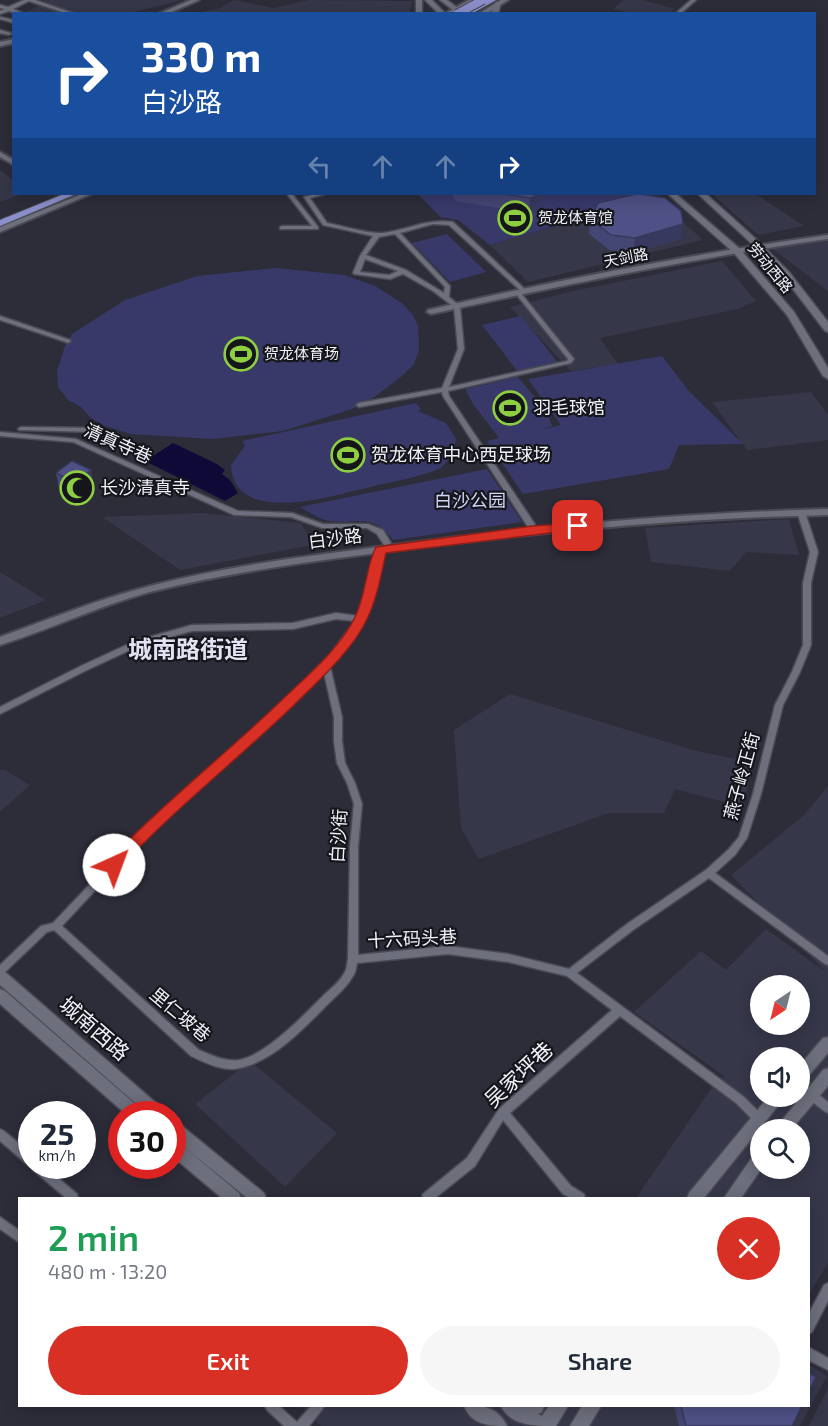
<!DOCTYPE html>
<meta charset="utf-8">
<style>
:root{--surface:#fff;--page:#f6f6f7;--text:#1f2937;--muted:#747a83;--accent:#d93025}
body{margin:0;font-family:"Exo 2","Noto Sans SC",sans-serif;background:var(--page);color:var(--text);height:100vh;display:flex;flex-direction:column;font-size:22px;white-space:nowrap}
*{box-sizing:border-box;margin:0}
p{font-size:20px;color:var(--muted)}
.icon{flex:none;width:33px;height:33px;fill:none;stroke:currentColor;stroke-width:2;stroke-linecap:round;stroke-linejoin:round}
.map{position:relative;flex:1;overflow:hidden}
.side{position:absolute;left:18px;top:1197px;width:792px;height:210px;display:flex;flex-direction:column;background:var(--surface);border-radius:0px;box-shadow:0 3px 15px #0003}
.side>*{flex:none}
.hud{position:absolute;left:12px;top:12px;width:804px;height:183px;border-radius:0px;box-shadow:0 3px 15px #0003;background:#1a4fa0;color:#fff;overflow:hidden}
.needle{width:39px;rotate:215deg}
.buttons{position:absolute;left:750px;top:975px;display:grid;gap:12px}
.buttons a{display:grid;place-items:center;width:60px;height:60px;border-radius:50%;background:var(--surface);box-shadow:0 3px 15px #0003;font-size:30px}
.speed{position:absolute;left:18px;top:1101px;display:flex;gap:12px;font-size:30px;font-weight:700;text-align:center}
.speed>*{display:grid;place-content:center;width:78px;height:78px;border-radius:50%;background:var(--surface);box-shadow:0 3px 15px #0003;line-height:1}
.speed small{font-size:15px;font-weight:400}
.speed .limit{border:9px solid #d22;background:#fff;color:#111}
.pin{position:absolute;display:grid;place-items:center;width:51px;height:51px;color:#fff;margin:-26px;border-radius:12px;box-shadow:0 3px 9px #0006}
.me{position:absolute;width:66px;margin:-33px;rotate:43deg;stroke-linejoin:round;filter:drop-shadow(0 0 4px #0008)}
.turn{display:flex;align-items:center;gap:21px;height:126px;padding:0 30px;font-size:27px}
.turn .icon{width:78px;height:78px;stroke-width:2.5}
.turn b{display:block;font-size:42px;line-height:51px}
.lanes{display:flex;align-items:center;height:57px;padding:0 30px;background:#0003;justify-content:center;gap:30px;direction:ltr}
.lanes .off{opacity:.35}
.round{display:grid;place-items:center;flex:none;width:63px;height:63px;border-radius:32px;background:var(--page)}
.overview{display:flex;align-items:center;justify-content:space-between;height:102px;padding:0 30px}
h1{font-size:36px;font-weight:600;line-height:45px;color:#1e9e55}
.primary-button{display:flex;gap:12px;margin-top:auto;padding:12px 30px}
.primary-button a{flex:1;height:69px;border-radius:36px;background:var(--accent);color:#fff;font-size:24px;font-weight:600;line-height:69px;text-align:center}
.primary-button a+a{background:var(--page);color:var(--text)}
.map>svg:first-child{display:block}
</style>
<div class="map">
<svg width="828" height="1426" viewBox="0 0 828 1426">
<rect width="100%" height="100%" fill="#2c2d39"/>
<path fill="#363749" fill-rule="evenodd" d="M42,0h141l-53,13 -108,1 25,-12z
M234,0l40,8 34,-8 105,1 -4,12 -218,1 27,-5z
M624,0h18l34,9 -8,5 -36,-1 -19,-4z
M0,170l13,10 1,14h8l-22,8z
M712,194h44l48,32 -46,9z
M655,196l48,44 -175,42 -38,-37z
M828,237v54l-58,-44z
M722,261l34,40 -18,8 -138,29 18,26 -47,7 -61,-64 63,-16z
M811,392l17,23v25l-81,10 -35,-48z
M202,513l99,10 12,22 -133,25 -78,-53z
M789,519l10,36 -53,-3 -16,19 -79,-9 -6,-34z
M0,572l46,28 -46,18z
M510,694l183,56 60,13 -10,44 -68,-18 -11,24h-55l-130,46 -18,-31 -7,-98z
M0,770h5l25,15 -30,27z
M828,786v477l-19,31 -1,-96h-172l75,-109 13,-13 -90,-64 67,-61 25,19 40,-41 61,44 -96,-98 72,-59zM760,986h40v38h-40zM760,1058h40v38h-40zM760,1130h40v38h-40z
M250,1061l87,72 -52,54 -90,-83z
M809,1365l18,11 -27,50h-479l-20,-20h507z
M828,1388v38h-19z"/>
<path fill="#383969" d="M418,194h233l4,2 -165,49 -32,-25 -18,-3z
M447,234l39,38 -36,10 -38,-39z
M276,268l68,7 31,11 27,17 11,12 5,11 1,24 -5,14 -12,12 -29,22 -21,11 -69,22 -70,8 -82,-5 -26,-8 -14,-8 -10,-11 -13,-7 -10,-13 -1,-16 8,-25 7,-12 53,-34 72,-24z
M521,316l37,47 -40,9 -36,-47z
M662,356l26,34 55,54 -64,1 -10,24 -146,25 -36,-53 12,-3 -26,-34 -8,-15 53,-12 29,35 5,14 -13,4 22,-5 -33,-46z
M416,403l5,6 -3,2 28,12 10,16 -3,16 -12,13c-22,10 -47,13 -71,19 -35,8 -136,41 -139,-22l14,-19 -3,-5z
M487,469l35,53 -129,18c-21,-28 -34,-15 -63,-19 -10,-1 -21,-9 -30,-14z"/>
<path fill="#0f0937" d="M173,443l44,21 8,6 -3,4 8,6 8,13 -13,8 -80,-40z"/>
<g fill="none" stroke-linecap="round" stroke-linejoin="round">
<g stroke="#494a54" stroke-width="3">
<path id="minor" d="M24,0h11l41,14h-8l-39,-13 -16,8 12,5h-8l-8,-3 -9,3v-3l5,-2 -5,-1v-3l8,2z
M691,0h5l-16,14h-5z
M0,17l14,3v3l-14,-4z
M0,30l11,3v1l-2,1 -9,-2z
M287,194h5l26,33v2h-38v-2l2,-1h30z
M316,194h9l-15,4 17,25c16,3 41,11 56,10 24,-3 45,-15 70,-11l74,69 -3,2 -2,-1 -73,-67 -16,-1 -33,9 50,53 -1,11 11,9 4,43 -15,38 118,-26 1,-2 -52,-65v-2h4l54,67 -3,4 -123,28 1,5 85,127 1,2 -1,2h-6l-85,-131 -1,-4 -83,15 -3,-2 3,-2 83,-15 16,-39 -4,-42 -21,-16 -30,-17 -13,5 -36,-5 -1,-1 7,-17 13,-20 -50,-11 -19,-28zM395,234l50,53 -1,6 -38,-23 -40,-15 13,-18zM365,259l33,12 -9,4 -29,-3z
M0,316l70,24 1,1 -3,2 -2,-1 -66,-22z
M21,427l77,1 3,2 -3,2 -79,-2 -1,-1z
M0,432l76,7 162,72 54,2 31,11h45l15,6 8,13 -4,2h-3l-7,-11 -10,-6h-45l-31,-11 -57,-2 -161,-73 -73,-6z
M798,510h6l1,2 13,40 -7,31v62l-11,27 -17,33 -22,89 -14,44 -12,17 -20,18 113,83v9l-3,-1 -116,-86 -76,52 -56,43 167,124 19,19 1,3 -1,3 -4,2 -4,-2 -19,-19 -116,-87 -110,97 61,73 13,8 1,4h-14l-8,-4 -60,-74 -28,46 -40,32h-13l1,-4 44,-36 32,-49 113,-99 -45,-34 -59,-14 -60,-8 -91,9c-1,4 -1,9 -4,13 -6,11 -16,19 -24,27 -24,24 -55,58 -89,65 -16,4 -34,-5 -49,-12l-137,-126 -7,2 -44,42 -3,1v-10l41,-39 12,-3 97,-102 106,-92 67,-65 32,-43 -19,-2 -43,10 -101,2 -51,14 -54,25 -87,44v-7l81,-41 54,-25 57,-16 101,-2 43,-10 22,3 12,-34 6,-32 4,-2 4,2 -6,32 -13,37 -35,47 12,51v24l3,22 10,20 7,21 -4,42v109l90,-9 60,8 61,15 58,-45 79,-54 23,-21 10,-12 14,-43 22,-89 17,-33 11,-27v-62l7,-31 -13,-40zM324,673l10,44v24l3,22 10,20 7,21 -4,42 -2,113c-1,4 -1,10 -3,13 -5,10 -15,17 -22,24 -20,20 -57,59 -84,64 -14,2 -28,-5 -40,-10l-137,-124 94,-101 106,-92z
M800,1081l4,2 24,19v11l-4,-2 -24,-19z
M0,1129l4,2 28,23v12h12l33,28 1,4h-12l-33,-28 -1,-4 -4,-1 -28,-24z
M0,1217l20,14v12l-20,-14z
M828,1283v18l-16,31 -4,2v-19l16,-30z
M808,1347l20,11v12l-20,-10z
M265,1406h14l18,16 14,-16h13l-2,4 -13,16h-25l-17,-16z"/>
</g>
<g stroke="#494a54" stroke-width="4">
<path id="tertiary" d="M191,0h8l-32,14h-9z
M469,0h7l-24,14h-8z
M501,0h7l-22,14h-8z
M14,39v4l-14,3v-4z
M0,152l14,8v5l-14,-8z
M82,194h9l-91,38v-5z
M828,235v4c-134,19 -265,46 -397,75l-4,-2 1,-2c132,-31 266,-56 400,-75z
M828,509v6c-141,3 -280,16 -420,34 -86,11 -174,22 -258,43 -52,14 -99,37 -150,53v-8c49,-18 99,-38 150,-51 85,-22 172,-32 259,-43 139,-18 278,-30 419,-34z"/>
</g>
<g stroke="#494a54" stroke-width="3">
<path id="secondary" d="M416,0h6v14h-6z
M425,0h7l14,14h-7z
M440,0h7l19,14h-8z
M496,2l5,1 -3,11h-7z
M668,194h8l63,54 55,64 34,56v11l-5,-3 -36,-61 -54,-63z
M698,194h8l50,45 33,33 39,50v10l-3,-1 -42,-55 -33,-34z
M0,970l5,2 158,137 2,5h-17l-148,-129z
M0,989l5,2 136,118 2,5h-17l-126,-110z
M828,1037v16l-23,27 -5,1v-16l23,-27z
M828,1068v18l-37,44h-17l49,-60z
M769,1096h17l-82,102h-17l2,-5z
M172,1120l5,2 87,71 2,5h-19l-75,-61z
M172,1139l5,2 62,52 2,5h-19l-50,-42z
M760,1151l2,17 -21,30h-17l31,-45z
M464,1406c18,-2 35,2 43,20 -18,0 -35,-1 -43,-20z
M501,1406h43l-2,6 -4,2 4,2 7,-10h19l-12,20c-19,0 -46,0 -55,-20z
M582,1406h19l-12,20h-19z"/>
</g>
<g stroke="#494a54" stroke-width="2">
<path id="primary" d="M486,0h10l-23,13 -7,-2z
M64,194h12l-76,32v-6z"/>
</g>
<use href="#minor" fill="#6e6f7d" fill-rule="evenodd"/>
<use href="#tertiary" fill="#6e6f7d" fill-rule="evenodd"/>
<use href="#secondary" fill="#6e6f7d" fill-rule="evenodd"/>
<use href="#primary" fill="#8b8fc9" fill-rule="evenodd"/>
<g stroke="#494a54" stroke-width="10" stroke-linecap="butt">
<path id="primary-bridge" d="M457,14l26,-14"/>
</g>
<use href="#primary-bridge" stroke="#8b8fc9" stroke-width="8"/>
</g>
<path fill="#444673" d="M453,194h92l-8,16 -8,3 -73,-12 -3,-4z
M590,219l91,20 -48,14 -24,-3 -20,-16z
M56,473l38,13 -16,12 -19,-9z
M674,1406h128l-10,20h-113z"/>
<path fill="#37395e" d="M539,194h6l-8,16 -8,3 1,-15z
M683,224l-2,15 -48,14 2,-15z
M91,470l3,16 -16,12 -4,-16z"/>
<path fill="#4f5186" stroke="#37395e" stroke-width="1.5" d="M502,194h37l-1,1 -8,3z
M636,194h5l24,4 16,13 2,13 -48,14 -24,-3 -21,-16 8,-16z
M72,461l19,9 -17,12 -18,-9z
M808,1372l8,5 -8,16z
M681,1406h121l-10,20h-106z"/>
<path fill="#d93025" stroke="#8d1f18" stroke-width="1.5" d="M578,523l6,3 -1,3 -197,24c-5,22 -9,46 -19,66 -14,31 -50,63 -74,87 -57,55 -120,104 -174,163h-10l-3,-4 3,-5c54,-57 117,-106 174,-161 24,-23 58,-52 72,-82 11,-22 11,-51 21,-70l156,-21z"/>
<defs>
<g id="stadium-ring" transform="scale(1.725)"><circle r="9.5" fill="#15161b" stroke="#8fcd41" stroke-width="1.5"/><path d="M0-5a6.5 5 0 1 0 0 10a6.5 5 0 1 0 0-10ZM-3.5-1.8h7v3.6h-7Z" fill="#8fcd41"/></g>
<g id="mosque-ring" transform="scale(1.725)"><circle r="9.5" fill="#15161b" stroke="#8fcd41" stroke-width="1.5"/><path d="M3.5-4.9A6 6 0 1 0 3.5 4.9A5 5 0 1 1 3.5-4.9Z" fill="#8fcd41"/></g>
</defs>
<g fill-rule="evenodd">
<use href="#stadium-ring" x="515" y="218"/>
<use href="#stadium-ring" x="241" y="354"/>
<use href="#stadium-ring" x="510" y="408"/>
<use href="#stadium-ring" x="348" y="455"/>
<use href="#mosque-ring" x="77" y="488"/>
</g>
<g text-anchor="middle" stroke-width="4.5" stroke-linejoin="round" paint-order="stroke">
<g font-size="15" fill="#f1f2f9" stroke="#15161b" text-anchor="start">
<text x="538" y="223">贺龙体育馆</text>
<text x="264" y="359">贺龙体育场</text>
</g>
<g font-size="15" fill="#f1f2f9" stroke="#15161b">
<text transform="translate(626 258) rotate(-11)" y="5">天剑路</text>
<text transform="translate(770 268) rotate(50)" y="5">劳动西路</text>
</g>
<g font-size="18" fill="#f1f2f9" stroke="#15161b" text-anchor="start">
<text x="533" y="414">羽毛球馆</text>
<text x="371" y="461">贺龙体育中心西足球场</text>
<text x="100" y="494">长沙清真寺</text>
</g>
<g font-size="18" fill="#f1f2f9" stroke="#15161b">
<text transform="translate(118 444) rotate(24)" y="6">清真寺巷</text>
<text transform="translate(335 539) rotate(-7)" y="6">白沙路</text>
<text transform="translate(742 776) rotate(-75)" y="6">燕子岭正街</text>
<text transform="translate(339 836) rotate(-87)" y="6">白沙街</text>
<text transform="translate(412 939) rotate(-3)" y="6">十六码头巷</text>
<text transform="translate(180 1015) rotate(40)" y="6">里仁坡巷</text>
</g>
<g font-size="18" fill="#d0d4f5" stroke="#15161b">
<text x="470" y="507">白沙公园</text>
</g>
<g font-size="21" fill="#f1f2f9" stroke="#15161b">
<text transform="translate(94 1029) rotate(41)" y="7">城南西路</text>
<text transform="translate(519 1075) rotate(-43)" y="7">吴家坪巷</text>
</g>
<g font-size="24" font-weight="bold" fill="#e1e3f2" stroke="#15161b">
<text x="188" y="658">城南路街道</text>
</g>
</g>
</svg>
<div class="buttons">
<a><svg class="needle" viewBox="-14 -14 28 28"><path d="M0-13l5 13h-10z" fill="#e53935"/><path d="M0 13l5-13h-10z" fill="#747a83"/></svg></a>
<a><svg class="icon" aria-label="sound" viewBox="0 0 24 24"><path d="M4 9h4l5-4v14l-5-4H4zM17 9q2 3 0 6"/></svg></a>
<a><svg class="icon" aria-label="search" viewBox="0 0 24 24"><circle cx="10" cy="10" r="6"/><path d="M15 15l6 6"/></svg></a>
</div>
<div class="speed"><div>25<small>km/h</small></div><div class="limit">30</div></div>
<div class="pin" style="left:578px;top:526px;background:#d93025"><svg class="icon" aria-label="arrive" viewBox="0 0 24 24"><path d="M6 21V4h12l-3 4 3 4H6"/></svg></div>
<svg class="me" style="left:114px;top:865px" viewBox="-20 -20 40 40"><circle r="19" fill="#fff"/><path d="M0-13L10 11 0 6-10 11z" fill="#d93025"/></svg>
<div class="hud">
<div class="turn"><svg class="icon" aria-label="right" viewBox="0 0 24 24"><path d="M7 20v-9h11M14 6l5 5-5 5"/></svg><div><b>330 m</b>白沙路</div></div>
<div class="lanes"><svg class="icon off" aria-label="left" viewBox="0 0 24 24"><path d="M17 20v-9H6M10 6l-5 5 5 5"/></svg><svg class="icon off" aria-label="ahead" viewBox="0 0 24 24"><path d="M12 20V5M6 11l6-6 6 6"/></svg><svg class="icon off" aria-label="ahead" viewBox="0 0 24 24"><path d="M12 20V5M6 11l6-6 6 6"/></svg><svg class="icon" aria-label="right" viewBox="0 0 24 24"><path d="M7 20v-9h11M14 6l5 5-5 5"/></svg></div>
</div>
<section class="side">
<div class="overview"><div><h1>2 min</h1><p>480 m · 13:20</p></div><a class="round" style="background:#d93025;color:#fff"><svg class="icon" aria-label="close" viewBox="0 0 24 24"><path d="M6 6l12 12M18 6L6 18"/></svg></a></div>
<div class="primary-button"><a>Exit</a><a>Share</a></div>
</section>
</div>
